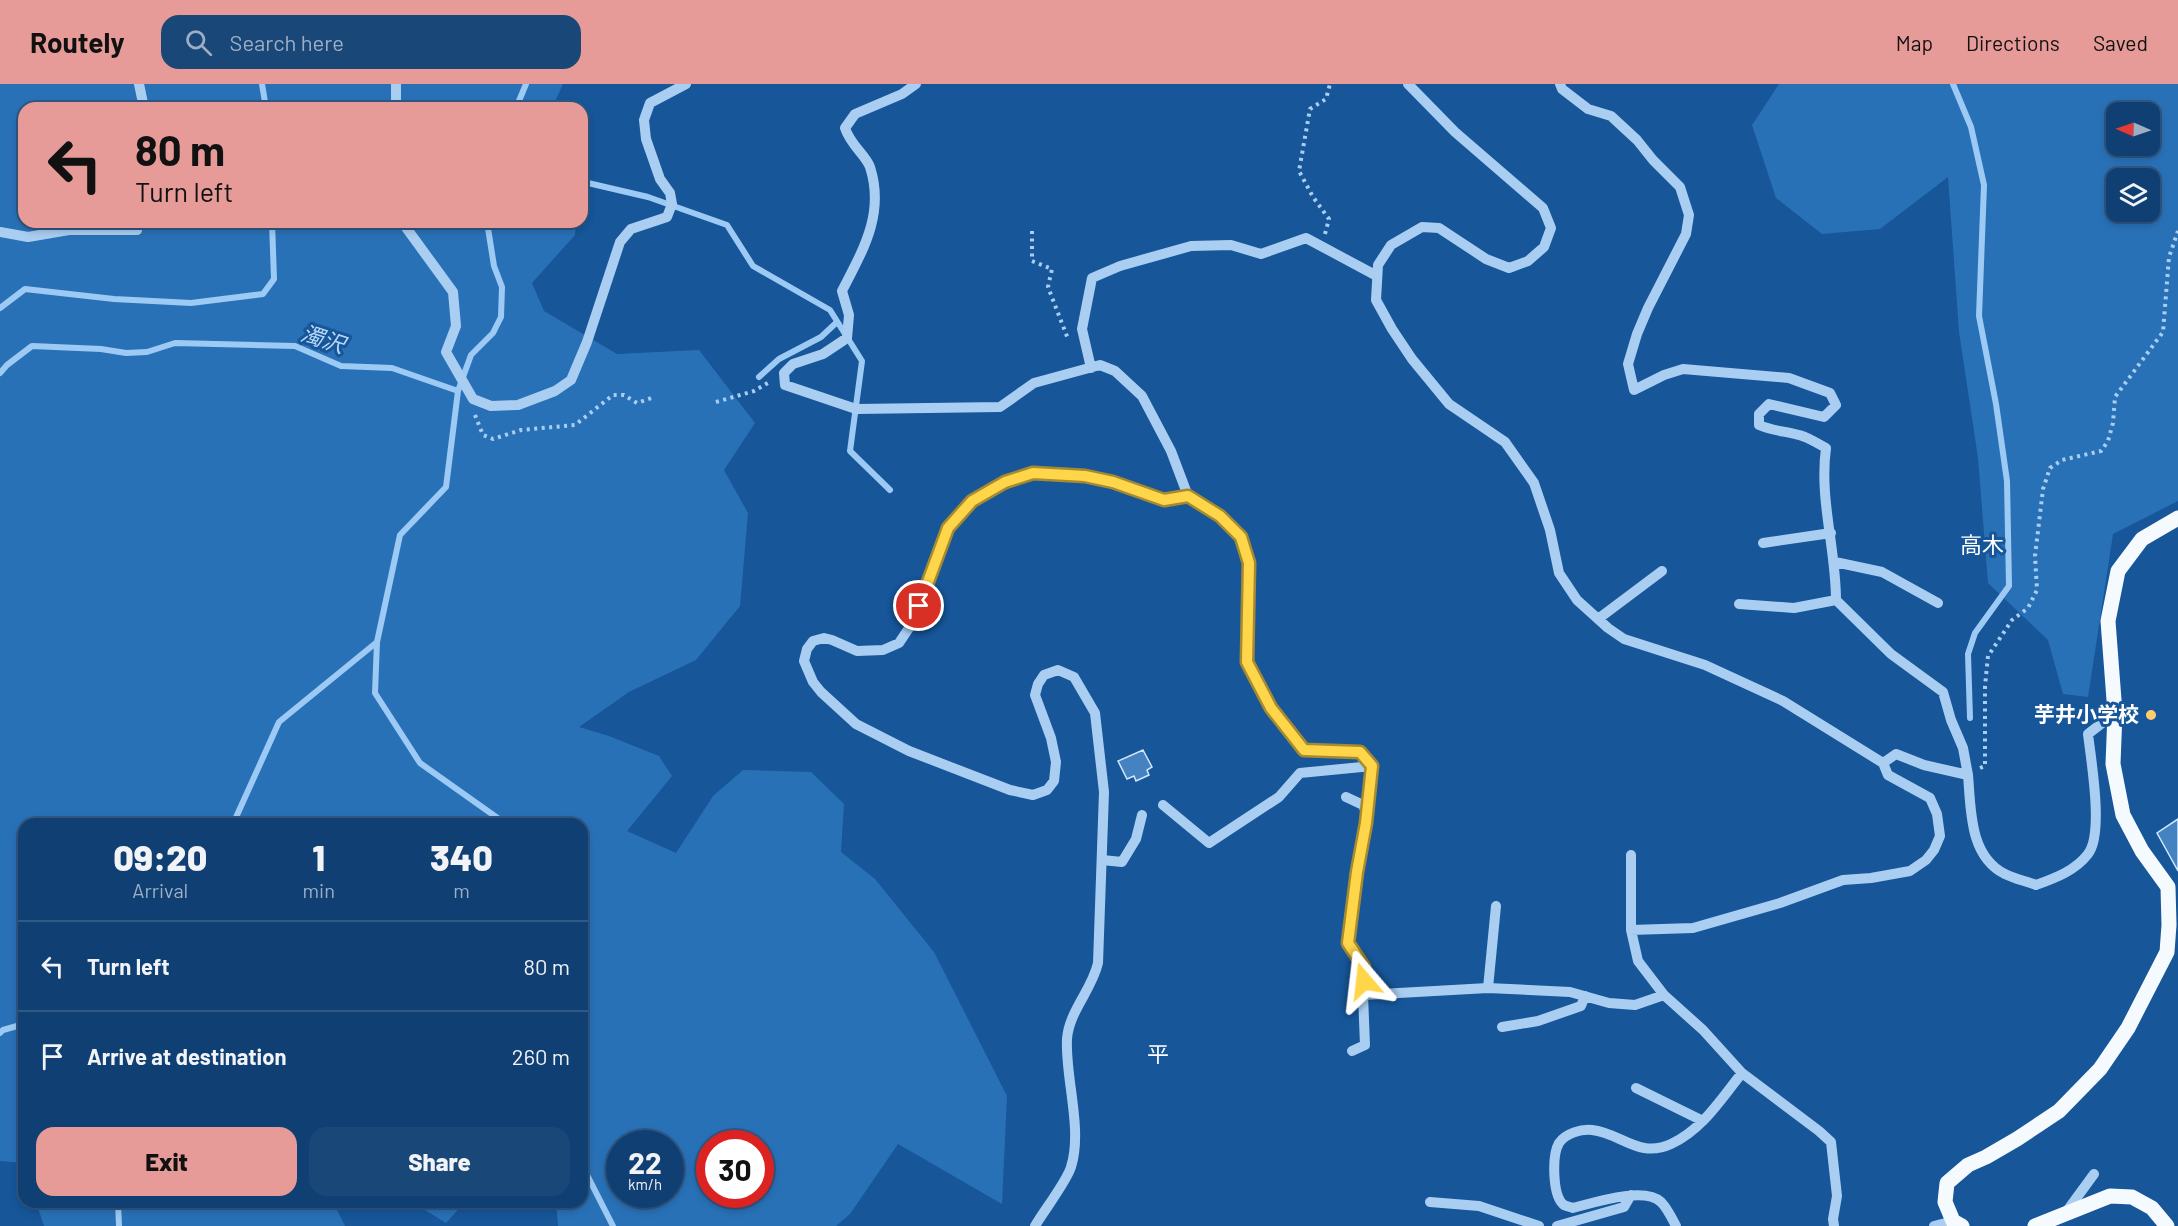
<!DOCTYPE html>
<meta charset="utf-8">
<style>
:root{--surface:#104073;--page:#194778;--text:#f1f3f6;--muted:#9cafc4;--line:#305985;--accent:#e69b98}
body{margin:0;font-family:Barlow,"Noto Sans JP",sans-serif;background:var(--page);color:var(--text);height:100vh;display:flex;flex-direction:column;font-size:22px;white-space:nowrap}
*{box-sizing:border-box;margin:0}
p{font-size:20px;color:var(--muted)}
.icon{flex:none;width:33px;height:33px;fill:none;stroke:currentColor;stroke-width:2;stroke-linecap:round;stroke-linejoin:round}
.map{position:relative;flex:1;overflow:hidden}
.panel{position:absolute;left:18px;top:734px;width:570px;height:390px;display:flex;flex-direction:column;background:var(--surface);border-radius:18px;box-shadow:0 3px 9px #0003,0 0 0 2px var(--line)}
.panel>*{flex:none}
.top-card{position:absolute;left:18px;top:18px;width:570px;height:126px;border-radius:18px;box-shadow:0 3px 9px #0003,0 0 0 2px var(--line);background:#e69b98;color:#111;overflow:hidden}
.needle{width:39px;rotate:272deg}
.buttons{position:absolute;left:2106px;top:18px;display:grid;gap:12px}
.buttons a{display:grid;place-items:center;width:54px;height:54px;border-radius:12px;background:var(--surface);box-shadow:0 3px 9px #0003,0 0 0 2px var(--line);font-size:30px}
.speed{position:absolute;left:606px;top:1046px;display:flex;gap:12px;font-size:30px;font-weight:700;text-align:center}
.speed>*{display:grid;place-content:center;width:78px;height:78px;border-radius:50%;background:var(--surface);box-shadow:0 3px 9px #0003,0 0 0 2px var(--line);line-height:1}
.speed small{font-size:15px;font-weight:400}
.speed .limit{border:9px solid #d22;background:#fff;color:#111}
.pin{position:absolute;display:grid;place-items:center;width:51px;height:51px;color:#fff;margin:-26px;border:3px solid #fff;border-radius:50%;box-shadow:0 2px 6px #0007}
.me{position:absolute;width:66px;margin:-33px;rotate:343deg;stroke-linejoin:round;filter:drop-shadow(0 0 4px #0008)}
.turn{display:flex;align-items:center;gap:21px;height:126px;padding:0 18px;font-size:27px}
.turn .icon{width:78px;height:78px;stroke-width:2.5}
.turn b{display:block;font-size:42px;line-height:51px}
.eta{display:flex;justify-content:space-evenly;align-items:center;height:102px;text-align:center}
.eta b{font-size:36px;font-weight:800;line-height:42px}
.action{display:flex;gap:12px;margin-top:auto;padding:12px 18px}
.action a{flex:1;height:69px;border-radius:18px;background:var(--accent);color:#111;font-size:24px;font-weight:800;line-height:69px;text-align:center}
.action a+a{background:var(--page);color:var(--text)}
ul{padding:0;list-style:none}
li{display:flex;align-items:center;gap:18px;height:90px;padding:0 18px;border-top:2px solid var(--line)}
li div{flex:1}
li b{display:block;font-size:22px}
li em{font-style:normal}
header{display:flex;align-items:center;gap:36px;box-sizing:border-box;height:84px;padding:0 30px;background:var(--accent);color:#111}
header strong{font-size:28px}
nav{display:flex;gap:33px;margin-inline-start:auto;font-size:21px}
.search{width:420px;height:54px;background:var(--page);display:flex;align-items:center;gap:15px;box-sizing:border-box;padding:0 21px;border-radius:18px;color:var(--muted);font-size:22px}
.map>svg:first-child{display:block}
</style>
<header>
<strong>Routely</strong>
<div class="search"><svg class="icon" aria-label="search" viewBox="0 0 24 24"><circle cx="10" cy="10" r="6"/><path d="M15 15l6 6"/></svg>Search here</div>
<nav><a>Map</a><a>Directions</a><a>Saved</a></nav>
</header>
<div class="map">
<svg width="2178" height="1142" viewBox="0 0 2178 1142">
<rect width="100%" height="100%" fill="#165699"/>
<path fill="#2971b7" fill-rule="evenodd" d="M0,0h563l-11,24h-528v114h552l-1,13 -43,48 12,28 73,43 82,-4 56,73 -31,47 24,43 -8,93 -44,54 -67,32 -50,35 30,9 50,20 13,20 -45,55 49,22 37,-57 30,-26 68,2 33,32 -3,48 34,27 59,73 73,144 -5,108 -104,-60 -48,70 -14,12h-278l-2,-24h26v-378h-558v339l-24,-2zM620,1059h50v51h-50zM710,1059h50v51h-50z
M1779,0h399v417l-65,33 -25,163 -25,-3 -15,-54 -60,-57 -10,-125 -19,-126 -11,-155 -68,52 -58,5 -46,-36 -24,-73zM2116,28h34v34h-34zM2116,94h34v34h-34z
M36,1118h297l12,24h-301z
M412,1118h53l-19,21z"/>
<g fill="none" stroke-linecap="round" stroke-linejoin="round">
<path stroke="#9dcaf5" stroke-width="6" d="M262,0l4,24
M1953,0l18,43 13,58 -5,131 17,88 11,77 2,105 -34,47 -7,21 2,64
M516,24l10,-24
M582,100l6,-1 60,14 79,28 26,41 77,44 32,51 -12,90 40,39
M0,224l25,-19 89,10 77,4 72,-9 11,-15 -2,-57
M0,289l7,-8 25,-19 69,3 25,4 21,-1 28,-9 120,3 46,20 51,2 66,23 13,-36 22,-22 8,-16 1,-30 -8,-21 -7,-44
M759,293l20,-18 42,-22 16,-15
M377,558l-2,51 45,70 86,61
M233,740l46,-102 98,-80 23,-107 46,-48 12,-96
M0,949l3,-3 21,-6
M582,1081l31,61
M118,1118l1,24"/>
</g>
<path fill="#4482c2" stroke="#d2e7fc" stroke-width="1.5" d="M1143,666l9,17 -5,3 2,5 -13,6 -2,-5 -7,3 -9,-18z
M2178,735v52l-21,-38z"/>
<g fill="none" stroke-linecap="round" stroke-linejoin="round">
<path stroke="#aacef2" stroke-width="4" stroke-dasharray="3 4.5" stroke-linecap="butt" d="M1032,147v30l20,8 -4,18 20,52
M1325,150l4,-15 -16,-22 -14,-26 11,-62 16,-10 4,-15
M716,318l38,-11 17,-10
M475,331l8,20 10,4 28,-9 54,-5 38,-30h11l13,8 17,-6
M1980,684l5,-2v-80l3,-30 24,-36 16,-12 9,-18 -2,-34 8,-67 7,-21 12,-8 39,-9 7,-10 5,-18 2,-26 48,-65 6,-75 9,-26"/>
<path stroke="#aacef2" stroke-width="10" d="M139,0l5,24
M916,0l-14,10 -47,20 -10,14c6,18 20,26 25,39 15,47 -7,83 -28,124l7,24 -2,23 -24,16 -30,10 -9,9 1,12 71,24 144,-2 34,-24 66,-18 15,6 27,25 29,55 17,45 32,20 21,21 8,26 -2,99 24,46 33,42 56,2 12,14 -6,57 -9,49 -9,71 16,24 -1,28 125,-7 82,4 39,11 26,2 29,-10
M1408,0l47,48 88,76 8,20 -7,19 -16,14 -19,7 -23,-9 -47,-31 -17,-1 -31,18 -13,20 -2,35 16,29 20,30 37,45 56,38 29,41 16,47 9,43 18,27 31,28 16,11 81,26 78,36 100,62 5,12 42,23 7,16 3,22 -6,14 -8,10 -16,11 -39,7 -28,2 -63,23 -87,25 -62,2 7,31 26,34 39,35 39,43 77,58 12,11 6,54 -4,23 1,7
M1560,0l2,5 26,20 23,7 26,24 16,20 27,27 9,28 -3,19 -38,74 -11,26 -9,30 6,26 30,-15 19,-6 106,9 41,15 6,12 -12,12 -55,-13 -10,10v11c16,7 30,6 46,12 7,3 14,7 21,11 -7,51 10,101 10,152l55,54 52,38 8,28 12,28 5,27
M396,24v-24
M402,138l51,70 3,34 -10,26 27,47 18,7 27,-1 37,-14 16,-11 16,-38 33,-100 11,-13 36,-12 5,-13 -2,-11 -10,-14 -14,-40 -2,-19 6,-17 36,-19
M0,148l28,5 41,-7h68l2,-8
M1091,284l-9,-39 10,-51 28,-12 71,-20 40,-1 30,9 45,-16 71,38
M1763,459l68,-10
M1835,478l47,10 56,31
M1739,520l55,4 42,-8
M1598,535l64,-48
M1883,679l13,-9 28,11 44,10c3,34 1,81 37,99 10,5 21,7 31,11 19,-7 39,-14 52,-31 16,-20 3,-94 0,-120l27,-21
M1346,713l17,8 4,10
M1163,721l46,38 70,-46 21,-24 72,-7
M1102,776l20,2 14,-23 6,-24
M1631,846v-75
M1488,904l8,-82
M1502,943l36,-6 43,-15 4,-10
M1352,967l13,-6 -2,-50
M1636,1004l67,33
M1430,1118l49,4 60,20
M2064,1131l30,-41
M1035,1142c8,-14 32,-45 36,-59 12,-38 -6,-89 -4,-128 2,-28 25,-49 31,-76l6,-171 -9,-79 -21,-36 -16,-7 -14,5 -6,9 -3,11 16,43 5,24 -2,19 -7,9 -14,5 -23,-5 -101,-39 -53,-27 -35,-32 -8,-10 -9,-21 3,-12 6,-8 11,-3 8,2 25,11 26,-1 16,-7 12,-18 37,-97 24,-27 33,-19 28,-9 52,3 28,6 51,18 24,-4
M1557,1142l67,-19 7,-12
M1676,1142c-4,-8 -9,-18 -15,-24 -17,-16 -68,1 -88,6 -3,-1 -7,-2 -9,-3 -12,-9 -12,-50 -5,-62 7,-10 22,-14 33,-13 29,3 47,29 79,14 31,-14 50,-45 71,-71
M1934,1142l19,-5"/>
<path stroke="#f5faff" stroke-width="15" d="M1962,1142l-9,-5 -8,-19 2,-19 21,-18 18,-8 31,-18 42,-28 41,-42 28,-41 39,-76 2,-27 -1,-38 -26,-36 -19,-36 -10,-51 2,-51 -7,-92 10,-50 24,-32 36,-21
M2035,1142l75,-30 22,1 20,11 15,18"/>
</g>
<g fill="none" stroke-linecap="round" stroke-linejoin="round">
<g stroke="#a68a30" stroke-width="15">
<path id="route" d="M919,522l29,-78 24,-27 33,-19 28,-9 52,3 28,6 51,18 24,-4 32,20 21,21 8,26 -2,99 24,46 33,42 56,2 12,14 -6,57 -9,49 -9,71 16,24v14"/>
</g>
<use href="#route" stroke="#ffd54a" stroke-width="10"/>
</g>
<circle fill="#ffcd6b" stroke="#165699" stroke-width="2" cx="2151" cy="631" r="6"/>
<g text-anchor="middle" stroke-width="6" stroke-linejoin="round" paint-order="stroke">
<g font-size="21" font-weight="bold" fill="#fff" stroke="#165699" text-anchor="end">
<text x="2139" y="638">芋井小学校</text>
</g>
<g font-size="22" font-style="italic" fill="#b7d8f9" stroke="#165699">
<text transform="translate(323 255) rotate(18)" y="8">濁沢</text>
</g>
<g font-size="22" fill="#fff" stroke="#165699">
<text x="1982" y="469">高木</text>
<text x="1158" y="978">平</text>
</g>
</g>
</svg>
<div class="buttons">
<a><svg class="needle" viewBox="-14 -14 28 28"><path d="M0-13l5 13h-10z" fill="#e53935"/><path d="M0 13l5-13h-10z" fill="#9cafc4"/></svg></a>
<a><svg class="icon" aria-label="layers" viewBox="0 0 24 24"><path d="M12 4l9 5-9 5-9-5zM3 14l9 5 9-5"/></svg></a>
</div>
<div class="speed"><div>22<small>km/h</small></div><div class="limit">30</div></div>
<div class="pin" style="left:919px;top:522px;background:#d93025"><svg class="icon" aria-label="arrive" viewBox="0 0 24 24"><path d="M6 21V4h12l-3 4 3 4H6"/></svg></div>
<svg class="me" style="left:1364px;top:897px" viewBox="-20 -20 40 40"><path d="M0-17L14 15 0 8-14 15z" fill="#ffd54a" stroke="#fff" stroke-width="4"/></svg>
<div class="top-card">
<div class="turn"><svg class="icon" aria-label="left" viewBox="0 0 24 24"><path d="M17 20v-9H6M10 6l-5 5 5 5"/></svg><div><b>80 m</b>Turn left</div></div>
</div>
<section class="panel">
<div class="eta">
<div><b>09:20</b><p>Arrival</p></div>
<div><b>1</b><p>min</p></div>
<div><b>340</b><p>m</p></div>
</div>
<ul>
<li><svg class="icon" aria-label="left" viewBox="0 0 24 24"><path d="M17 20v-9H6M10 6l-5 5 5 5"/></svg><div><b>Turn left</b></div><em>80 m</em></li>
<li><svg class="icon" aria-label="arrive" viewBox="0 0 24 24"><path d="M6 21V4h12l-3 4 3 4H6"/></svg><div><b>Arrive at destination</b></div><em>260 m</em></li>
</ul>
<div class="action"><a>Exit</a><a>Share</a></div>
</section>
</div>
